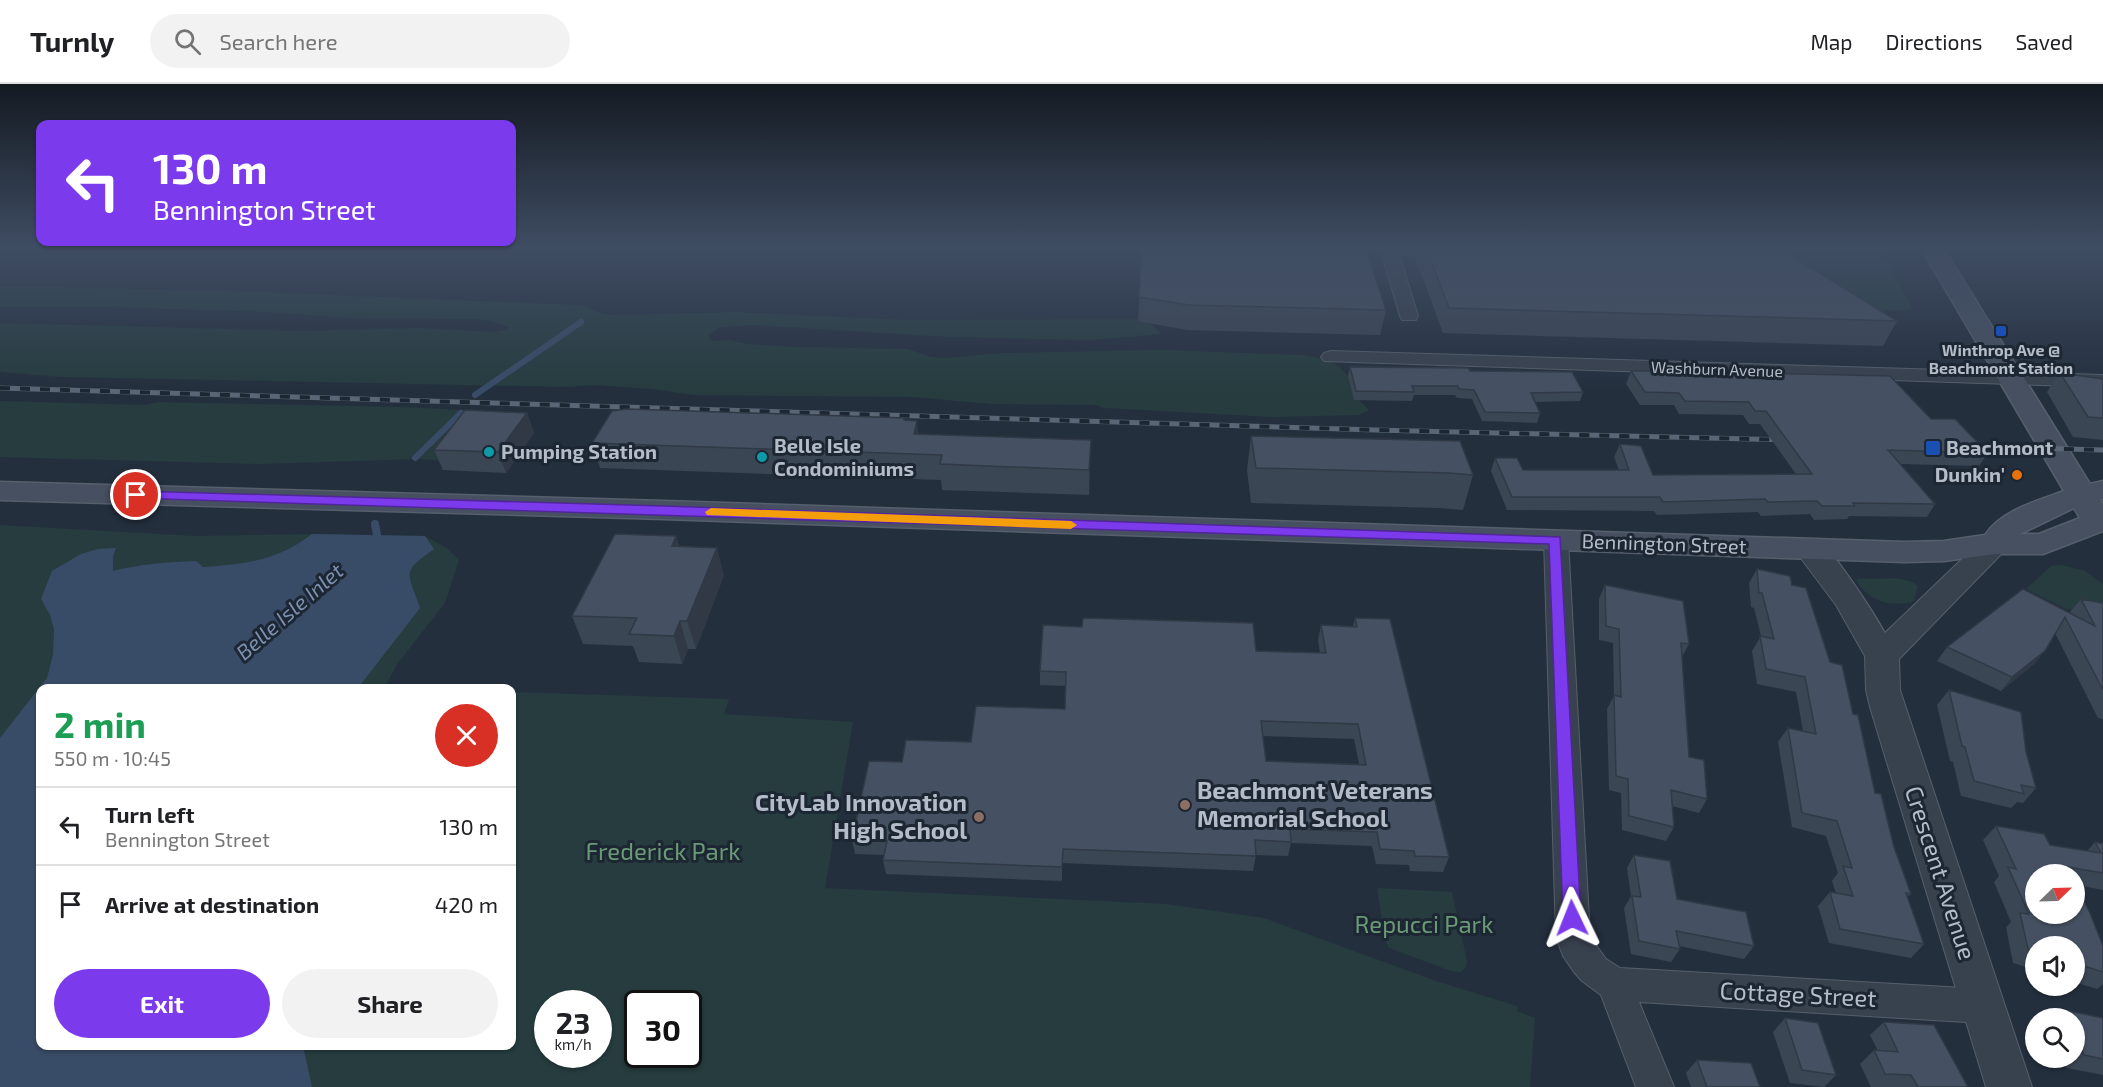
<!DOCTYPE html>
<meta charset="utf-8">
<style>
:root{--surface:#fff;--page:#f2f2f2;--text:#202124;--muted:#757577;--line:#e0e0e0;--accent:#7c3aed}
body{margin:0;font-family:"Exo 2",sans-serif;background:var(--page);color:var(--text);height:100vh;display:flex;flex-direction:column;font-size:22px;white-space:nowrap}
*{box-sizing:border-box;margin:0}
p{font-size:20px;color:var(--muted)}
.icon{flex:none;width:33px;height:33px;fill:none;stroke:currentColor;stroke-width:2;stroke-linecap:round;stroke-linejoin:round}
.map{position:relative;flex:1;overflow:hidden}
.details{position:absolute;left:36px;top:600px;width:480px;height:366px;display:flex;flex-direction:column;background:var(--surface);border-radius:12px;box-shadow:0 2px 4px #0004}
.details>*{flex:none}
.guide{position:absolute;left:36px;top:36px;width:480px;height:126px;border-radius:12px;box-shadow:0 2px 4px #0004;background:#7c3aed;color:#fff;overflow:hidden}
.needle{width:39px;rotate:67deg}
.fabs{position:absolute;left:2025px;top:780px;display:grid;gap:12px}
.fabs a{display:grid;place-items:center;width:60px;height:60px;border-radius:50%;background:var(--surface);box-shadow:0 2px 4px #0004;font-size:30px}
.speed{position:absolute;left:534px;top:906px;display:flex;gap:12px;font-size:30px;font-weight:700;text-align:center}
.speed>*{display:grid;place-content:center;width:78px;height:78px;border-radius:50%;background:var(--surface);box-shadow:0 2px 4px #0004;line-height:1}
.speed small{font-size:15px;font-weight:400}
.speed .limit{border:3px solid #111;border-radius:9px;background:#fff;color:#111}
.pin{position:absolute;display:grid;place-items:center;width:51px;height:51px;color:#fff;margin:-26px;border:3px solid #fff;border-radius:50%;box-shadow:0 2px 6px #0007}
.me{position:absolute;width:66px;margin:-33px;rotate:358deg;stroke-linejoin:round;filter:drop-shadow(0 0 4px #0008)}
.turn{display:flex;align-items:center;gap:21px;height:126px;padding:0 18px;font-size:27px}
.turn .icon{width:78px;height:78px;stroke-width:2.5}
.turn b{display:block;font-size:42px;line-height:51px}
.round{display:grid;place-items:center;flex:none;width:63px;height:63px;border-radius:32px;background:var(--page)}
.overview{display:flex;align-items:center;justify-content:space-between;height:102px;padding:0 18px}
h1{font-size:36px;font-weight:700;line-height:45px;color:#1e9e55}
.cta{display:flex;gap:12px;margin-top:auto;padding:12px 18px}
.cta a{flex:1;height:69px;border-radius:36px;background:var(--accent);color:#fff;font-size:24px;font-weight:700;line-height:69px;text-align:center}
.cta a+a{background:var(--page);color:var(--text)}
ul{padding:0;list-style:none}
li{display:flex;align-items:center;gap:18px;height:78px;padding:0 18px;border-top:2px solid var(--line)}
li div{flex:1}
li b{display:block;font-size:22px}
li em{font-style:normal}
header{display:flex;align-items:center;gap:36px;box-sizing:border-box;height:84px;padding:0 30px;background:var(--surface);border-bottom:2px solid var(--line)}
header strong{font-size:28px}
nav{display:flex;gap:33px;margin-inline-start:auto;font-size:21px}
.search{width:420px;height:54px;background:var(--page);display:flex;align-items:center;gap:15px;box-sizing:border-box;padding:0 21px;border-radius:33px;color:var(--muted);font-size:22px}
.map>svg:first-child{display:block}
</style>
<header>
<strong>Turnly</strong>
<div class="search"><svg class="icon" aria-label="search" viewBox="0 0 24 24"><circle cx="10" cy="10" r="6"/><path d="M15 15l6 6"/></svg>Search here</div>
<nav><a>Map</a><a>Directions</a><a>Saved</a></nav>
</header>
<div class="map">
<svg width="2103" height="1003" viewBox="0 0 2103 1003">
<rect width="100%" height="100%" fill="#242f3e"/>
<path fill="#263c3f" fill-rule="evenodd" d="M1880,164l32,60 -11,3 -24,-1 -78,-44 -12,-17z
M0,202l228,5 351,14c12,1 19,10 33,10l124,-3 172,8 237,-1 17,15 -73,6 -49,-1 -108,-3 -180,-11 -31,2 -13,8 4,6 17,-1 17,4 52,3 109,2 24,8 15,1 55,-5 162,-3 139,5 23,4 15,8 12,14 7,19 10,10 -10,5 -85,2 -170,-9 -8,-3 -105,-1 -79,-7 -220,-2 -40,-6 -59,-4 -27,2 -505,-10 -61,-5v-49l303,8 114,-3 77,4 12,-2 3,-3 -22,-7 -13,-1 -125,-1 -82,-6 -159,-5h-108z
M0,317l145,4 12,-3 246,5 62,3 -8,13 -13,38 -24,-2 -160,5 -260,-7z
M0,441l194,11 118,-2 113,2 23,13 11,11 -14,43 -47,60 -14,25h-344v358h472v-354l217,7 -5,15 129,8 -28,166 341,16 98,14 172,63 81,25v5l18,7 -5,69h-1530zM548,920h50v50h-50zM638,920h50v50h-50z
M2062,481l23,6 18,13v31l-37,-6 -40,-20 25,-23z
M1859,494c20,3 42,-5 59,8l-4,15c-22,7 -47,0 -58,-21z
M1377,804l75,4 15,69 -1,6 -5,5 -10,-1 -62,-23 -4,-8z"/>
<path fill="#394c67" d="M312,450l113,2 9,13c-34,24 -26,23 -14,59l-62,80h-318v358h263l9,41h-312v-349l47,-60 6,-23 1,-26 -4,-14 -9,-16 11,-28 29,-17 17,-5 18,-1 -3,8v15c27,-7 55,-9 83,-10l7,6c42,-3 74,-6 109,-33z"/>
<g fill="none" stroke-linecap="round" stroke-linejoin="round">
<path stroke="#394c67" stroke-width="6" d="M475,311l106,-73
M415,374l46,-45"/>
<path stroke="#394c67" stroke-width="8" d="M375,440l2,11"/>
<g stroke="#565f6c" stroke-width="2">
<path id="minor" d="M1380,164l79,2 -3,4 -6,1 -51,-1 19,62 -2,4h-14l-2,-4z
M1331,267l772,24v12l-779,-26 -3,-4 3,-4z
M1556,448l9,2 3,6 22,397 16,22 14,9 362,21 13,5 5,12 -5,12 -13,5 -343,-21 35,85h-38l-35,-92 -19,-14 -8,-9 -11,-16 -7,-19 -12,-397 3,-6z"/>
</g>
<g stroke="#565f6c" stroke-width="2">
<path id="tertiary" d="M1996,450l11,3 4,7 -112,115 1,31 132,397h-46l-116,-380 -4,-17 -1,-34 -29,-51 -42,-56 4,-7c7,-2 12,-3 19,-1 16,7 58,74 68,92l100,-96z"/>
</g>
<g stroke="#565f6c" stroke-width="3">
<path id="secondary" d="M1921,164h22l147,236 13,-3v18l-3,1 3,5v26l-60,23h-47l-52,7 -40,1 -1240,-43 -664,-19v-18l664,19 1240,41 40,-1 41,-6c17,-25 52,-34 79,-44zM2074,424l6,10 -41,16h-19z"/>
</g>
<use href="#minor" fill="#38414e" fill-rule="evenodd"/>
<use href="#tertiary" fill="#38414e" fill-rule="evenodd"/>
<use href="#secondary" fill="#465061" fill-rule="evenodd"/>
<g stroke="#5a6575" stroke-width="5">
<path id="rail" d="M0,304l1375,42 412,10
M1964,362l139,4"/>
</g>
<use href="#rail" stroke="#1d2633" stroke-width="4" stroke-dasharray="10" stroke-linecap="butt"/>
</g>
<path fill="#3b4654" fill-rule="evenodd" d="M1142,164l244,62 -6,25 -193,-5 -49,-9z
M1416,164h363l118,73 -14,25 -440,-13 -28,-76z
M1350,283l120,4 113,21 -3,9 -45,1 5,11 -3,10 -55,-2 -10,-22 -15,-1 -2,-3h-41l-2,6 -58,-1 -6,-24z
M1631,287l300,48 57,34 -9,13 -79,-2 35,40 -8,13 -78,-1 -2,3 -33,1 -4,-6 -49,2 -3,-4 -101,3 -3,-4 -147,-1 -16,-39 4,-13 28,12h96l-5,-13 6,-13 33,31 143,-1 -36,-50h-11l-6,-9 -64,-1 -5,-9h-34l-14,-21z
M2060,289l43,6v61l-30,-3 -26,-45z
M527,329l7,20 -28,40 -63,-3 -9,-20z
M905,334v2l14,14 171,31 -1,30 -147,-5 -1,-10 -341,-12 -8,-25z
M1251,352l222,39 -10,35 -24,-2 -188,-5 -4,-33z
M676,452l3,10 45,29 -28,74h-8l-6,15 -43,-2 -6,-16 -50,-2 -11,-28z
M1757,485l35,16 38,77 23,52 22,79 36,101 -4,3 17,47 -13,14 -82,-15 -11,-37 12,-14 6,1 -4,-12 6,-8 -12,-37 -34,-9 -14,-85 10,-14 15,3 -7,-39 -39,-8 -5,-33 9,-15 -7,-28 -3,-1 -2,-24z
M1605,501l84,59 -7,13 7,100 18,42 -8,14 -27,-7 2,21 -8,14 -44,-11 -1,-37 -12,-3 -2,-81 7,-13 -1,-53 -14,-3v-41z
M2081,515l22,4v116l-5,-1 -43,-85 -10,18 -11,13 -33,27 -64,-30 10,-14 124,-33 -1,-2z
M1355,534l94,239 -6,15 -33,-1 -1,-6 -33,-1 -4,-18 -81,-3 -3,13 -32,-1 -3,16 -191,-8v18l-176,-7 -3,-14 1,-5 -29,-1 -3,-14 50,-78 69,-20 94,-33 1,-23 -26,-1v-14l216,-20 64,2 -2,-13 3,-15 32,1zM1263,652l91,3 5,25 -93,-3z
M1949,606l77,62 10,36 -13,15 -6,-1 -6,6 -50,-12 -8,-34 -3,-1 -13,-56z
M1996,742l54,19 37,6 8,-9 8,2v46l-26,-5 26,61v38l-6,5 -23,-7v-36h-38v24l-23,-7 -7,-36 5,-5 -17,-40 5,-6 -16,-36zM2036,790h38v40z
M1634,771l43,44 77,47 -10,13 -65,-13 1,3 -9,13 -40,-8 -7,-46 7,-12 -4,-28z
M2064,926l39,8v57l-36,-7 -5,-10h12v-40h-20z
M1785,934l51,57 -12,12 -34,-4 -17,-51z
M1884,938l84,65h-97l-11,-23 14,-14 4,1 -8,-16z
M1697,976l63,27h-69l-5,-14z"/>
<path fill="#303945" d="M527,329l7,20 -28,40 -8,-21z
M917,337l3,25 -6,-12z
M1091,356l-1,25 -1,30v-25z
M676,452l8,28 -12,-18z
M717,464l7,27 -28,74 -9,-28z
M680,537l8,28 -6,15 -8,-28z
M2045,567l-11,13 -33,27 11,-14z"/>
<path fill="#455162" stroke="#303945" stroke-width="1.5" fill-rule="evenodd" d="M1142,164h223l21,62 -197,-5 -50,-8z
M1426,164h353l118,73 -448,-13z
M1350,283l118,1 2,3 102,1 11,20 -52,1 9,20 -55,-1 -11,-22 -15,-1 -1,-3h-46l2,6 -58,-1z
M1631,287h33l226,5 41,43h24l33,34 -100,-3 47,54 -82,-1 2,3h-33l-5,-5 -49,1 -3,-3 -102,3 -3,-5h-148l-17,-39h22l6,12h106l-9,-26 21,2 12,29 159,-1 -46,-63h-11l-6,-9 -64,-1 -6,-8 -34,-1z
M2060,289l43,6v39l-15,-1z
M627,325l278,9 -1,2 13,1 -3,13 177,6 -2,30 -149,-6 2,-9 -350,-12 20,-32z
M465,326l62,3 -29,39 -64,-2z
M1251,352l209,5 13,34 -24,-2 -193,-5z
M615,450l61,2 -4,10 45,2 -30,73h-7l-6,15 -45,-2 8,-16 -65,-2z
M1757,485l33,7 2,9 14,3 24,74 12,3 11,49 5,1 17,78 6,1 13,53 17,47 -5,-1 18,51 -84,-15 -10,-37 23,4 -10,-30 9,2 -15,-47 -35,-8 -14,-85 28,6 -11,-57 -39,-8 -6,-33 14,3 -12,-46h-3z
M1605,501l78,16 6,43 -8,-1 8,114 15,3 3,39 -36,-9 3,37 -45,-11 -1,-37 -12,-3 -2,-81 7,2 -2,-68 -13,-3z
M2023,505l72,37 -14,-27 22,4v87l-38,-73 -20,34 -33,26 -65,-30z
M1083,534l170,5 3,28 70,2 -5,-28 36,2 -2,-9 35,1 59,238 -34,-1 -1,-5 -34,-2 -3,-17 -87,-3 1,13 -36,-2 1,16 -193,-7 -1,18 -179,-7 4,-19 -35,-1 17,-79 33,1 4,-22 65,2 5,-36 89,3 1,-37 -26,-1 3,-46 39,2zM1261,637l97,3 8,41 -100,-4z
M1949,606l72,22 5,40 10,36 -15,-3 3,9 -50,-13 -9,-34 -3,-1z
M1996,742l48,8 6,11 51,8 -6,-11 8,2v29l-35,-6 4,7h-36v40h38v-34l16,33 13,33v26l-29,-9v-17h-38v5l-8,-2 -8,-36 9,1 -21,-47 8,2z
M1634,771l36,6 7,38 69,13 8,34 -78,-15 4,18 -41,-8 -7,-45 9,1z
M2064,926l39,8v41l-19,-4 -10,-21v-16h-6z
M1785,934l33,5 18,52 -34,-5z
M1884,938l50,3 34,62h-50l-7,-12 -26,-1 -11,-24 24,2z
M1697,976l54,3 9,24h-53z"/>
<linearGradient id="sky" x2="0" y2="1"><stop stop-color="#141a22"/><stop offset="0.54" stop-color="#3f4d63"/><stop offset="1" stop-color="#3f4d63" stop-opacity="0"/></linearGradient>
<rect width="2103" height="305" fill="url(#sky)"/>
<path fill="#7c3aed" stroke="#51269a" stroke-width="1.5" d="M136,407l528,15 896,31 21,381 -2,5 -7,3 -6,-3 -3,-5 -14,-374 -1418,-46 -2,-3z"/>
<path fill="#f59e0b" d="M711,424l360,13 6,4 -6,4 -364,-14 -2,-3z"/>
<g fill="#1a4fb4" stroke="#1d2633" stroke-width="2">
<rect x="1995" y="241" width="12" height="12" rx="3"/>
<rect x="1925" y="356" width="16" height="16" rx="3"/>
</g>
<g fill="#0f9aa8" stroke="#1d2633" stroke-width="2">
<circle cx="489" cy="368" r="6"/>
<circle cx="762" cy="373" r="6"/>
</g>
<circle fill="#e8710a" stroke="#1d2633" stroke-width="2" cx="2017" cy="391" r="6"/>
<g fill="#8d6e63" stroke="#1d2633" stroke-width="2">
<circle cx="1185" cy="721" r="6"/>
<circle cx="979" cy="733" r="6"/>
</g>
<g text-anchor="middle" stroke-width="6" stroke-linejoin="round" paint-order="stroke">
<g font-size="16" font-weight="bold" fill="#b4bcc9" stroke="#1d2633">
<text x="2001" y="272">Winthrop Ave @<tspan x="2001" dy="18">Beachmont Station</tspan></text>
</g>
<g font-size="16" fill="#b4bcc9" stroke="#1d2633">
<text transform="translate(1717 285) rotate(2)" y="6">Washburn Avenue</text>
</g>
<g font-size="20" font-weight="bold" fill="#b4bcc9" stroke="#1d2633" text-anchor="start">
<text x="774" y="369">Belle Isle<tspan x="774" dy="23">Condominiums</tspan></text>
<text x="1946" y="371">Beachmont</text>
<text x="501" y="375">Pumping Station</text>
<text x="2005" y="398" text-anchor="end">Dunkin'</text>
</g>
<g font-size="20" fill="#b4bcc9" stroke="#1d2633">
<text transform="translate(1664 460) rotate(2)" y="7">Bennington Street</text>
</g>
<g font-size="21" font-style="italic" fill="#7c92b1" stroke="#1d2633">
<text transform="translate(290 528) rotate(-41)" y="7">Belle Isle Inlet</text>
</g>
<g font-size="24" font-weight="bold" fill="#b4bcc9" stroke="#1d2633" text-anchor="start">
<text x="1197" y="715">Beachmont Veterans<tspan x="1197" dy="28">Memorial School</tspan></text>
<text x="967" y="727" text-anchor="end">CityLab Innovation<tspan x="967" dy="28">High School</tspan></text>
</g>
<g font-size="24" fill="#6b9a76" stroke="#1d2633">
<text x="663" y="776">Frederick Park</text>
<text x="1424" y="849">Repucci Park</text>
</g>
<g font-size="24" fill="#b4bcc9" stroke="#1d2633">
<text transform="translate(1940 789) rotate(72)" y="8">Crescent Avenue</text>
<text transform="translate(1798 911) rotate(3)" y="8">Cottage Street</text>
</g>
</g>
</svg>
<div class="fabs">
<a><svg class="needle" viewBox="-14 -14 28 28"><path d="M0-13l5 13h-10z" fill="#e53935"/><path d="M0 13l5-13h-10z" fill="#757577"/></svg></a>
<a><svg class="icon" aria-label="sound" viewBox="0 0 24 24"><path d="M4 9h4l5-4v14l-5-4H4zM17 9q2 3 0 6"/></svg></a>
<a><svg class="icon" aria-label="search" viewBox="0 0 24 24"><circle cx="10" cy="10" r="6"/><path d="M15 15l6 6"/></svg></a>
</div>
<div class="speed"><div>23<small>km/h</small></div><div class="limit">30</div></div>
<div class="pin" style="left:136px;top:411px;background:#d93025"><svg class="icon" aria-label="arrive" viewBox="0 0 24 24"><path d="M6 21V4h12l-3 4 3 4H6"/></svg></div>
<svg class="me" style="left:1572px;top:834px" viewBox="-20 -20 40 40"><path d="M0-17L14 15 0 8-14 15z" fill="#7c3aed" stroke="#fff" stroke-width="4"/></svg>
<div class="guide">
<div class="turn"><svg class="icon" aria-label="left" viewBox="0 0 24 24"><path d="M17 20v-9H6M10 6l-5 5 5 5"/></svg><div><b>130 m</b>Bennington Street</div></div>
</div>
<section class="details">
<div class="overview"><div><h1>2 min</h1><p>550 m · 10:45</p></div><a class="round" style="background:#d93025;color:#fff"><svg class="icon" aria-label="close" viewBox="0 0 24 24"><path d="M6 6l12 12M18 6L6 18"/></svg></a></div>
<ul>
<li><svg class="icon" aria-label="left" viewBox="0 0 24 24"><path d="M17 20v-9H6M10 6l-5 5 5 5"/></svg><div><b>Turn left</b><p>Bennington Street</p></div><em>130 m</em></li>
<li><svg class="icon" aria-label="arrive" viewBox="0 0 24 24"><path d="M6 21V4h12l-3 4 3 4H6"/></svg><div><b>Arrive at destination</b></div><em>420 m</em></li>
</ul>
<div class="cta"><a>Exit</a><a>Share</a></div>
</section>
</div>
